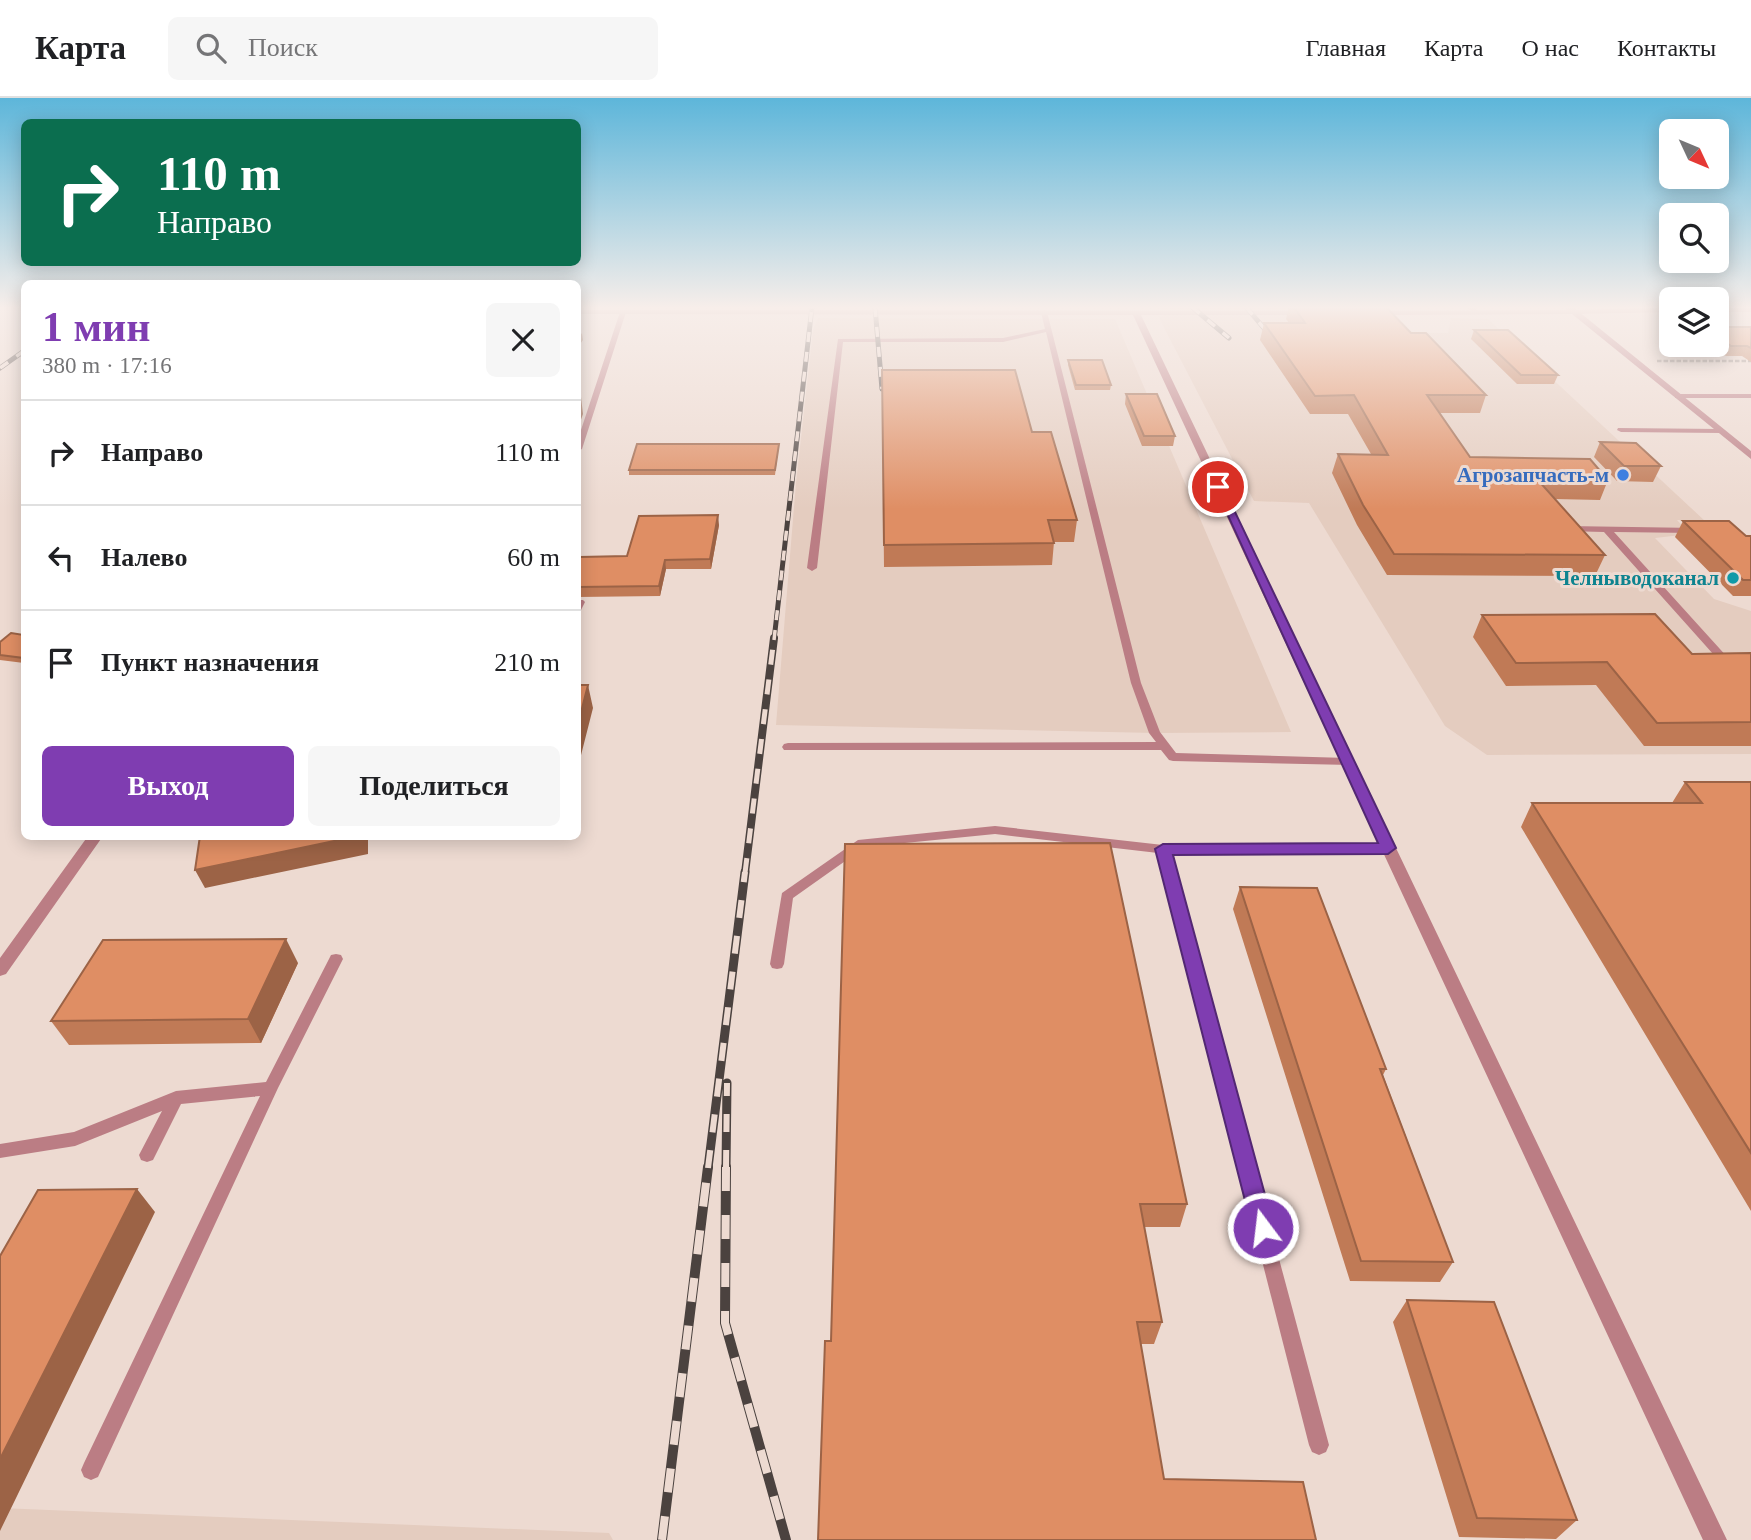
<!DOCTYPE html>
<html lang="ru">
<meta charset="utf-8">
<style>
:root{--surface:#fff;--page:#f6f6f6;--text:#202124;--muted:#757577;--line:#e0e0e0;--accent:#7f3db1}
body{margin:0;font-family:"Times New Roman",serif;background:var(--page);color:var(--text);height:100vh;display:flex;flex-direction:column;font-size:26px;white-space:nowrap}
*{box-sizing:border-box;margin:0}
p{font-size:23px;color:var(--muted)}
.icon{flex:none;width:38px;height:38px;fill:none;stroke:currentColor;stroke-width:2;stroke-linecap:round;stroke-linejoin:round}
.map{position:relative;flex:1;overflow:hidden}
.side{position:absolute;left:21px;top:182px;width:560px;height:560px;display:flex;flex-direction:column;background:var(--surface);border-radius:10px;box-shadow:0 4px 18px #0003}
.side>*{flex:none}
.banner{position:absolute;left:21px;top:21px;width:560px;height:147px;border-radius:10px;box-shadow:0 4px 18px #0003;background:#0b6e4f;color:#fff;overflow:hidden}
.needle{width:46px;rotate:134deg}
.buttons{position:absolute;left:1659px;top:21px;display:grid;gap:14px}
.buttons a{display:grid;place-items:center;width:70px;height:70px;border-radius:10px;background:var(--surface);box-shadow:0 4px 18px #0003;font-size:35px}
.pin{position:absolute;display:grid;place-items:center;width:60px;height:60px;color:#fff;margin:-30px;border:4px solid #fff;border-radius:50%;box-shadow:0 2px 7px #0007}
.me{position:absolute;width:77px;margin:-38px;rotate:345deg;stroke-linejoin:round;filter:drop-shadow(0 0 5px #0008)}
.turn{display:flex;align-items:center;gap:24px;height:147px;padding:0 21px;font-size:32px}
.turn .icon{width:91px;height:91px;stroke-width:2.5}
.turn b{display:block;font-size:49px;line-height:60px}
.round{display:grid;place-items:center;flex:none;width:74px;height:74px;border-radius:10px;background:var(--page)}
.summary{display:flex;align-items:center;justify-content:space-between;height:119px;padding:0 21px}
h1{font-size:42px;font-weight:700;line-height:52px;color:var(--accent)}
.button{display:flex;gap:14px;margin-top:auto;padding:14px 21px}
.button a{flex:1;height:80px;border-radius:10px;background:var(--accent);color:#fff;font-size:28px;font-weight:700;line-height:80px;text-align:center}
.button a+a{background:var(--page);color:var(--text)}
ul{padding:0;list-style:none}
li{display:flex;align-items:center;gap:21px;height:105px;padding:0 21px;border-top:2px solid var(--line)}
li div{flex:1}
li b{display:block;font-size:26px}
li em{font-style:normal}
header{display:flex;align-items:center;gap:42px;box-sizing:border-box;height:98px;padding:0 35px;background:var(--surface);border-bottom:2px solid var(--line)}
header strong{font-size:33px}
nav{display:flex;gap:38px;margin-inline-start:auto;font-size:24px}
.search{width:490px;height:63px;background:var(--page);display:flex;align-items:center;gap:18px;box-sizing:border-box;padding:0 24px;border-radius:10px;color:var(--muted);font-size:26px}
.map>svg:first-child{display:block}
</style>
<header>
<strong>Карта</strong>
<div class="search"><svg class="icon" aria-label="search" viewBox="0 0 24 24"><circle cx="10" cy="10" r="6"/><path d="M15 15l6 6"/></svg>Поиск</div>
<nav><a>Главная</a><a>Карта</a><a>О нас</a><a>Контакты</a></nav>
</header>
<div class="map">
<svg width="1751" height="1442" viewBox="0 0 1751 1442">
<rect width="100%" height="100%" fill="#eddad1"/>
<path fill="#e4ccbf" d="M1158,209h229l25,26h36l3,-15 37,1 217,202 -28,-1 13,14 -35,4 59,61 37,12v143l-264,1 -42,-29 -136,-223 -55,-2 -95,-183 4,-3z
M818,220l297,1 176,413 -136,1 -379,-8 20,-242 17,-153z
M0,1410l609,25 4,7h-613z"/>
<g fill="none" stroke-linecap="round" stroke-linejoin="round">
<path stroke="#978a83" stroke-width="2.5" stroke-dasharray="4.5 2" stroke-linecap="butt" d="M1657,263h94"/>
<path fill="#bb7d84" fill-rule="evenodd" d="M1467,209h7l5,5 -5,1z
M1671,210v4l-98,2 -3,-2 3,-2z
M1717,210h34v4h-34z
M623,212l3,2 -44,137 -4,2v-12l42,-127z
M1044,212l3,2 94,371 19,49 16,21 171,5 6,4 -2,3 -178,-4 -4,-1 -8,-10h-377l-2,-3 2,-3 4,-1 368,-1 -7,-9 -18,-50 -85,-351 -43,10h-160l-26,226 -5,3 -5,-3 31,-229 165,-1 42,-9 -4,-17z
M1675,296h76v4h-76z
M1618,330l103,1 4,2 -4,2 -100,-1 -4,-2z
M1567,428l130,2v4l-3,1 -80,-1 115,127h22v6l-29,-1 -118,-132 -40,-1 -1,-2z
M578,502h5l2,2 -4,8 -3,1z
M995,728l168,19 225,-1 6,4 -6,4 -218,1 159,592 -3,7 -7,3 -7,-3 -3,-7 -151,-592 -163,-19 -130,13 -72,51 -9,66 -2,4 -5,1 -5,-1 -2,-4 12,-71 76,-53z
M336,856l5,1 2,4 -65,129 -180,389 -7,3 -7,-3 -3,-7 3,-7 176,-367 -79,8 -28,56 -6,2 -6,-2 -2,-5 23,-44 -87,35 -75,12v-14l74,-12 102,-41 90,-9 63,-123 2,-4z"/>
<path fill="#bb7d84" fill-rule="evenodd" d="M1564,209h9l178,144v8l-179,-145 -197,1 -4,-2 4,-2 192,-1z
M578,212l731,1 1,2 -4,2h-165l586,1225h-24l-570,-1225 -555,-1z
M88,738h15l-97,138 -6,2v-18z"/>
<g stroke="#4b423f" stroke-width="5">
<path id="rail-far3" d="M875,209l7,82
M1192,209l37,31
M1246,209l28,33
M0,270l24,-17
M774,542l38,-333"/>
</g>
<g stroke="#4b423f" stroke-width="8">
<path id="rail-far2" d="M745,775l29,-235"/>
</g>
<g stroke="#4b423f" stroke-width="9">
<path id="rail-far1" d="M708,1070l37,-296
M726,1070l1,-85"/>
</g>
<g stroke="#4b423f" stroke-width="10">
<path id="rail" d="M726,1069l-1,156 61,217
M662,1442l46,-373"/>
</g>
<use href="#rail-far3" stroke="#eddad1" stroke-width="3.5" stroke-dasharray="10" stroke-linecap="butt"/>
<use href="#rail-far2" stroke="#eddad1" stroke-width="5" stroke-dasharray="15" stroke-linecap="butt"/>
<use href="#rail-far1" stroke="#eddad1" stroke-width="6" stroke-dasharray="18" stroke-linecap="butt"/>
<use href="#rail" stroke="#eddad1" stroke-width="8" stroke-dasharray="24" stroke-linecap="butt"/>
</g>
<path fill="#c07a56" d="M1289,209h97l25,26 75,62 -6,18h-41l31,44 138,23 -8,20 -45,-1 50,56 -10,21 -208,-1 -30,-50 -25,-52 6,-19h33l-23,-40h-38l-50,-74 4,-17h25l-3,-4z
M1717,229h34v35l-9,-6h-16l-16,-11h7z
M1474,232l84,45 -4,9h-37l-46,-45z
M1068,262l43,25 -1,5h-35l-7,-25z
M882,272l150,62 45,88 -3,22h-20l-2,23 -168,2z
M1126,296l49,42 -2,10h-31l-17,-42z
M1600,344l61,24 -8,16 -36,-1 -23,-24z
M779,346l-4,31h-146v-5z
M1683,423l63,15h5v60h-18l-58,-59z
M719,427l-8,44h-45l-6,27 -82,1v-34l49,-7z
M1482,517l210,39 59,-1v93h-107l-48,-61 -90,1 -33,-49z
M24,537v28l-24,-3v-18z
M1685,684h66v429l-230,-384 11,-24h140z
M845,746l342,360 -7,23h-36l18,95 -8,22h-13l23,135 -346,61 13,-199z
M1240,789l146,182 -3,6 70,187 -13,20 -90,-1 -117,-372z
M298,865l-37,80 -192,2 -18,-24z
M1407,1202l170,220 -21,19 -97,-2 -66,-215z"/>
<path fill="#9c6346" d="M582,235l1,7 -5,7v-8z
M578,297l1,7 2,-5 2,17 -5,14z
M718,417l1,10 -8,44 -1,-10z
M665,462l1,9 -6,27 -1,-10z
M588,587l5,23 -15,59v-43z
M358,738h10v18l-163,34 -10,-18z
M286,841l12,24 -37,80 -13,-24z
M137,1091l18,23 -155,319v-72z"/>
<path fill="#df8e64" stroke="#9c6346" stroke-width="2" d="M1294,209h92l25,26h15l60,62h-59l43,62 120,2 18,21 -71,-1 68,76 -211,-1 -31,-49 -25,-51 50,1 -34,-60 -39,1 -51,-73h41z
M1717,229h34v21l-4,-2h-16l-14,-10z
M1474,232h34l50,45h-37z
M1068,262h34l9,25h-35z
M882,272h133l17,62h19l26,88h-29l6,23 -170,2z
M1126,296h31l18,42h-31z
M1600,344l36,1 25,23h-37z
M637,346h142l-4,26h-146z
M718,417l-8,44 -45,1 -6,26 -81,1v-24l2,-6 47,-1 12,-40z
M1683,423h46l17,15h5v44h-8z
M1655,516l37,40 59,-1v69l-94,1 -50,-61 -91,1 -34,-48z
M11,535l13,2v23l-24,-3v-13z
M578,587h10l-10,39z
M1685,684h66v371l-219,-350h170z
M200,738h158l-163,34z
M1110,745l77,361h-47l22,118h-25l27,157 139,3 13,58h-498l7,-199h6l14,-497z
M1240,789l77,1 69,181h-6l73,193 -92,-1z
M286,841l-38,80 -197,2 52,-81z
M137,1091l-137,270v-203l38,-66z
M1407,1202l87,2 83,218 -100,-2z"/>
<linearGradient id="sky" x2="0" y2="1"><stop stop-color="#5db6da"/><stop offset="0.51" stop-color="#f7eeea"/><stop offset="1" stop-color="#f7eeea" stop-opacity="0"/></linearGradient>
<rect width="1751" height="411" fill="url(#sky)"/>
<path fill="#7f3db1" stroke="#532873" stroke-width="2" d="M1214,387l9,2 173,361 -8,6 -215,1 101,373 -4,8 -7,3 -8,-3 -3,-8 -97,-379 8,-5 215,-1z"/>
<circle fill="#3f7fe0" stroke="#eddad1" stroke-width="2.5" cx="1623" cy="377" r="7"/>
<circle fill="#0f9aa8" stroke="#eddad1" stroke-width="2.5" cx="1733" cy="480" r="7"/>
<g text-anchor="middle" stroke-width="6" stroke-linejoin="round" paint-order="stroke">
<g font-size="21" font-weight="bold" fill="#366cbe" stroke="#eddad1" text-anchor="end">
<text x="1609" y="384">Агрозапчасть-м</text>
</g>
<g font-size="21" font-weight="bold" fill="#0d838f" stroke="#eddad1" text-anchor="end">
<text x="1719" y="487">Челныводоканал</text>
</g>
</g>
</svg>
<div class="buttons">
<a><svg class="needle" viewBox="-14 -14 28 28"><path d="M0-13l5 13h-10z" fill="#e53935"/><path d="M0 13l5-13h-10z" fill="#757577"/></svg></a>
<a><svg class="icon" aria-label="search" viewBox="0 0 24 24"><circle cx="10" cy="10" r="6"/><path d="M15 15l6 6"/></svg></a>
<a><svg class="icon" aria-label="layers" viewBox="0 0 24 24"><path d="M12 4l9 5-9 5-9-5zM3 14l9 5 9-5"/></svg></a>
</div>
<div class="pin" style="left:1218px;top:389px;background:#d93025"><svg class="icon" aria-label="arrive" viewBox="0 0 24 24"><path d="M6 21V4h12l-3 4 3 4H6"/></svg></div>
<svg class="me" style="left:1263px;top:1130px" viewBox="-20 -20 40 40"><circle r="17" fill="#7f3db1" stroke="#fff" stroke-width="3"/><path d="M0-11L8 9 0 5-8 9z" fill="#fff"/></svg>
<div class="banner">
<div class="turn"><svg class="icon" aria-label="right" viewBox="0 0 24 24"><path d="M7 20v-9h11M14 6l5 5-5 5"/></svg><div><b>110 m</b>Направо</div></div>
</div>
<section class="side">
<div class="summary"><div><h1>1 мин</h1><p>380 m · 17:16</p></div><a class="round"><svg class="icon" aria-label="close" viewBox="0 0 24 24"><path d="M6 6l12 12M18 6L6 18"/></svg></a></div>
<ul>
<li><svg class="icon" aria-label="right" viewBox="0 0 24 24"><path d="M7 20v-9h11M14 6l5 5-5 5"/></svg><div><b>Направо</b></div><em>110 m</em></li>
<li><svg class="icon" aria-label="left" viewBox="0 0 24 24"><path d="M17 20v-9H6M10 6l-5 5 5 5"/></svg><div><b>Налево</b></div><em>60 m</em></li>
<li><svg class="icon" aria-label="arrive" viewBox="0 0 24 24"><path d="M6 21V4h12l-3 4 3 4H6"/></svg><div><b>Пункт назначения</b></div><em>210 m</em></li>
</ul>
<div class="button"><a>Выход</a><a>Поделиться</a></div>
</section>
</div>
